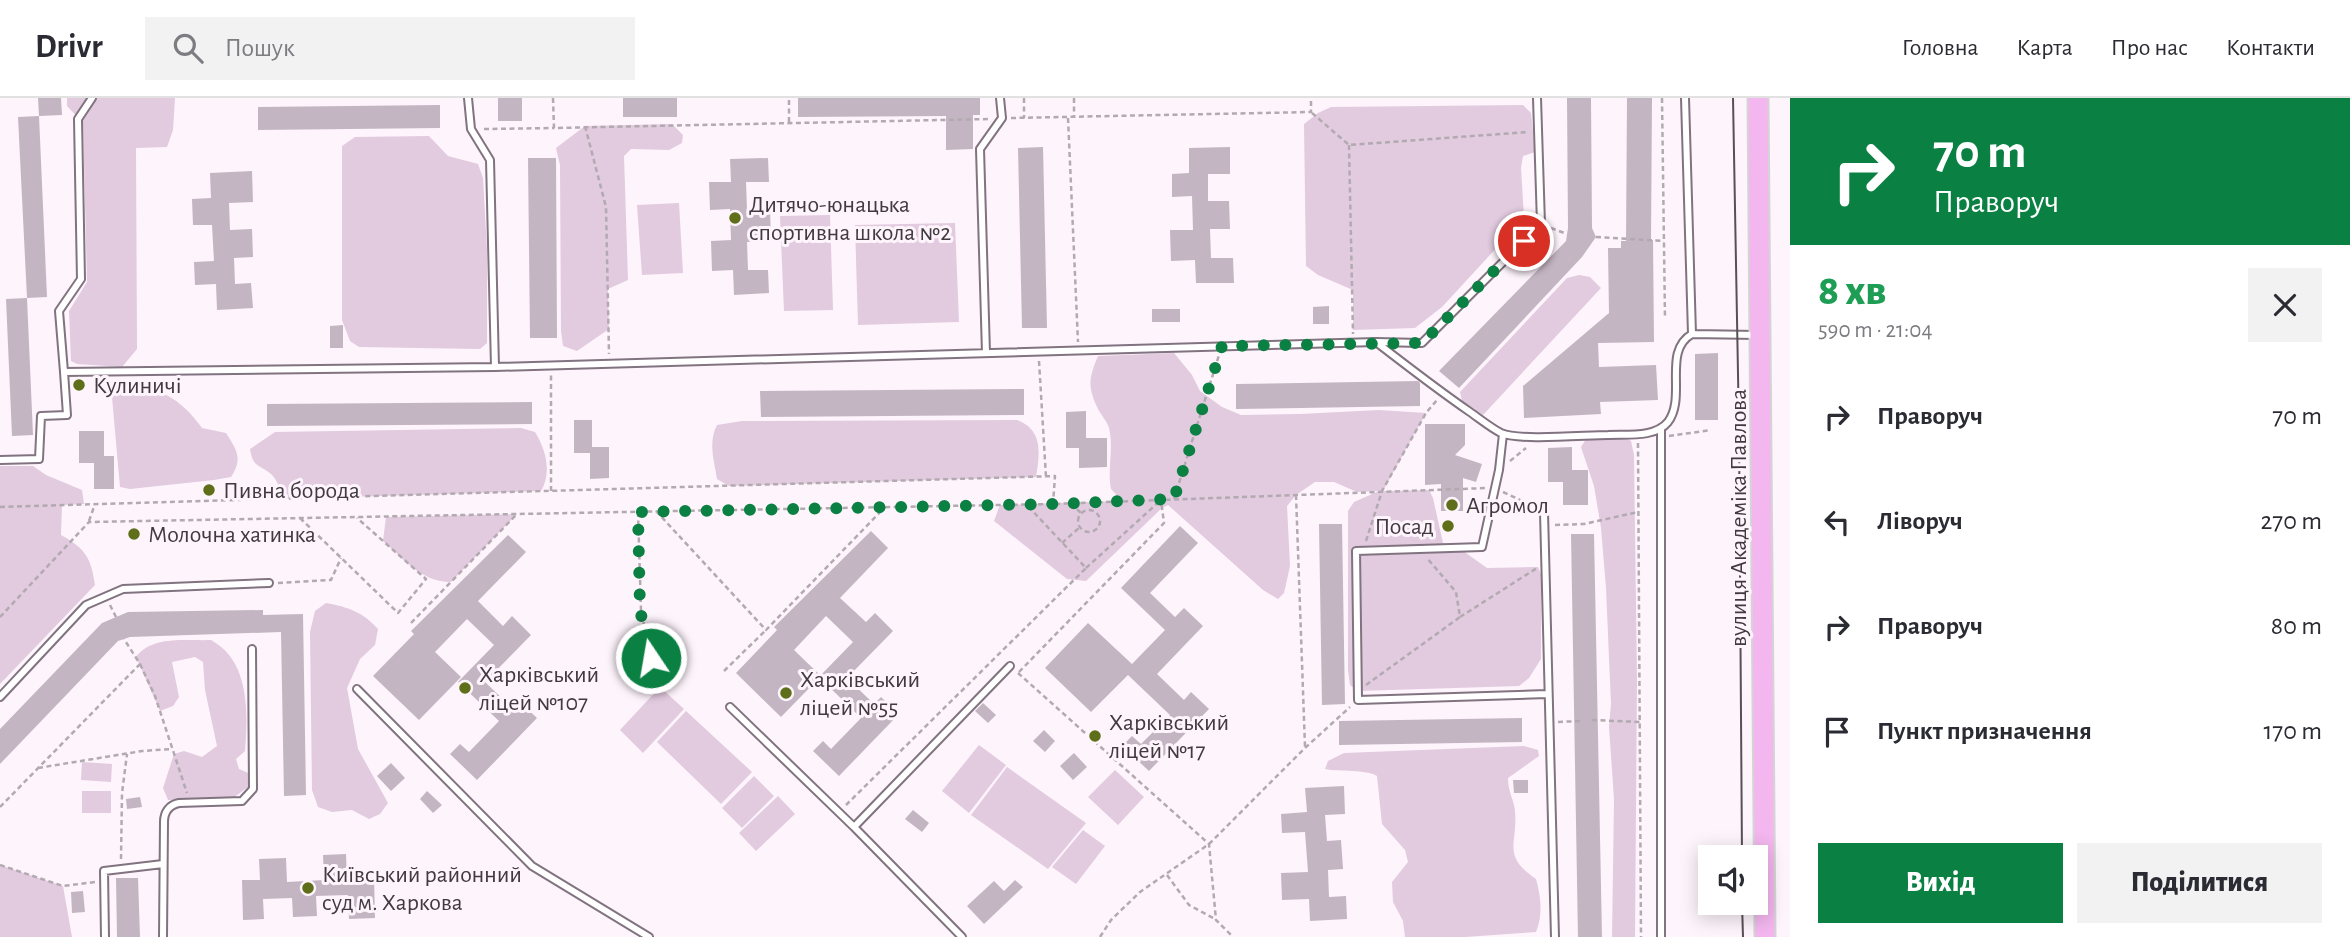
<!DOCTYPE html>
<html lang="uk">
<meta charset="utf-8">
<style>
:root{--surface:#fff;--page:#f2f2f3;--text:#2b2b33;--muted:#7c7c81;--line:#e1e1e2;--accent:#0b8043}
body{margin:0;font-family:"Alegreya Sans",sans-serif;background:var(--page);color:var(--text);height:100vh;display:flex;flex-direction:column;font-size:26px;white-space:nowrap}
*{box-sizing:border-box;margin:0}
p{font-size:23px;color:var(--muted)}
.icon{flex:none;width:38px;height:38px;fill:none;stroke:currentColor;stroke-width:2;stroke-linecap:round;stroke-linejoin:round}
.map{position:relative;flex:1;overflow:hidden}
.details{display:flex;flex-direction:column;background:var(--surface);width:560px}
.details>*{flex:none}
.hud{background:#0b8043;color:#fff;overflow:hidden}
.buttons{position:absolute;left:1698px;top:747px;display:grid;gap:14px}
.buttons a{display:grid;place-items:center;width:70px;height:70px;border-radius:0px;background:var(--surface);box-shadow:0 4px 18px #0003;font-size:35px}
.pin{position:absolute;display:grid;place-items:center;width:60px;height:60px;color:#fff;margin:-30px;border:4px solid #fff;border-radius:50%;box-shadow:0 2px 7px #0007}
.me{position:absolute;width:77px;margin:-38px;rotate:348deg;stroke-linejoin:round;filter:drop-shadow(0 0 5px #0008)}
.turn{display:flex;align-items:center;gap:24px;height:147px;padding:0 28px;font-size:32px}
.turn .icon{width:91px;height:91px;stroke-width:2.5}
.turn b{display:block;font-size:49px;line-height:60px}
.round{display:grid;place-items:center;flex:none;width:74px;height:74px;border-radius:0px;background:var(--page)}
.headline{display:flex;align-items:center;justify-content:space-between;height:119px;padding:0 28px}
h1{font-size:42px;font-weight:800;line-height:52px;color:#1e9e55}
.action{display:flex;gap:14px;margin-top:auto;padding:14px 28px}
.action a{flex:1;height:80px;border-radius:0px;background:var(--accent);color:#fff;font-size:28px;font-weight:800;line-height:80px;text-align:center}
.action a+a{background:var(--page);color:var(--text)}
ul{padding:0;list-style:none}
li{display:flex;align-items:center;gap:21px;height:105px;padding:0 28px}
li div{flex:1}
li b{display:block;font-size:26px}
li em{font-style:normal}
header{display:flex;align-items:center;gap:42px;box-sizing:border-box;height:98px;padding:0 35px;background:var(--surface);border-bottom:2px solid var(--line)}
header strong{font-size:33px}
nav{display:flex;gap:38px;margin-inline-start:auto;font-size:24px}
.search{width:490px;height:63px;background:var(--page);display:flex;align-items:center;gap:18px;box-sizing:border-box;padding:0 24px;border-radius:0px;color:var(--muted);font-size:26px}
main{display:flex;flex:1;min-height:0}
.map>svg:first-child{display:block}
</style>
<header>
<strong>Drivr</strong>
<div class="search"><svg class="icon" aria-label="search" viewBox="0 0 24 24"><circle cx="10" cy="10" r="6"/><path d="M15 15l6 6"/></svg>Пошук</div>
<nav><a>Головна</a><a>Карта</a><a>Про нас</a><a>Контакти</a></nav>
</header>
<main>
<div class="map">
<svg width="1790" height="839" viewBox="0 0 1790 839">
<rect width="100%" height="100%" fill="#fef4fc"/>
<path fill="#e2cadf" d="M67,0h108l-2,32 -6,17 -31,1 1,201 -15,18 -45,-3 -6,-3 -2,-50 18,-29 -4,-159 -16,-17z
M1523,7l8,8 4,39 -12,4 -2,12 3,50 -82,89 -27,21 -62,2v-40l-35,-15 -12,-9 -2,-142 14,-11 13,-6z
M672,26l11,11 -1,8 -13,7 -38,-1 -7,7 4,124 -20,9 1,40 -32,22 -14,-5 -2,-15 -1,-166 -4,-17 29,-22z
M429,38l19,20 30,8 5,14 4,72v93l-7,6 -121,-2 -9,-6 -8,-21v-174l13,-9z
M679,105l4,70 -41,2 -5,-70z
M830,117l3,95 -49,1 -4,-95z
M955,125l4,99 -101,3 -3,-100z
M1579,177l11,2 11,11 -118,127 -21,-14 -2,-9 107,-114z
M1174,255l18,22 8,16 22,16 19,8 59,-1 79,-4 47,3 -43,78 46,-1 4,8 10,45 16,5 28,20 51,-1 3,7v85l-12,19 -10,8 -161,5 -8,-6 -2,-15v-159l6,-9 25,-11 -22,1 -23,-10h-19l-19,13 -9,11 3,60 -6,27 -6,6 -15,-9 -95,-85 -6,3 -76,73 -19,-2 -73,-58 6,-16 115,-4 1,-7 -5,-5c-4,-20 3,-40 -2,-61 -2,-7 -8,-13 -11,-19 -11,-23 -9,-31 0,-53z
M124,282c35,9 56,17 78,48l24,5c11,17 17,26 5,44l-17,3 -84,9 -10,-2 -9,-101z
M1017,322c26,10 23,32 19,57l-307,9 -12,-7c-3,-20 -9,-36 0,-54l25,-4z
M521,330l14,4c11,18 17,40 6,59l-256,8c-4,-7 -8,-20 -14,-25 -12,-10 -18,-6 -21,-25l25,-17z
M1627,340l4,3 3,14 3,224 -2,258h-23l2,-138 -5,-72 2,-23 -5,-116 -5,-60 -7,-42 -13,-39 5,-8z
M0,368h33l13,9 36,15 2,14 -22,1 -1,30c25,14 30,23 34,50l-95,99z
M517,416l-66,68c-30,0 -47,-23 -68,-41l3,-24z
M326,505c22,4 37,9 52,26l-3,16 -15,14 -13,29 11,61 30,54 -8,11 -11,5 -17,-9 -20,2 -14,-5 -6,-17 -2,-158 5,-21z
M211,542c39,21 37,73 34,111l-9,8 3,10 9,4v14l-15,11 -65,2 -5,-12 11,-34 10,-3 18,6 15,-11 -12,-56 -2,-28 -8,-5 -23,5 7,35 -6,9 -13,5 -24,-54c16,-22 51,-16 75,-17z
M660,589l24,22 -41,44 -23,-23z
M686,613l66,61 -31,32 -64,-62z
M979,647l27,20 -37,48 -27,-22z
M1524,648l14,4 1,6 -31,22c0,15 6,21 7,33 3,34 -14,44 21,68 5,18 7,36 0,53l-71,5h-60l-2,-16 -10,-19 -1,-20 16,-20 -3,-12 -23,-26 -5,-48c-11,-7 -37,-4 -52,-7l3,-8 16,-8z
M82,664l30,2 -1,18 -30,-2z
M1007,669l79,56 -38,46 -77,-54z
M1115,672l29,27 -26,28 -30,-28z
M754,678l20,20 -32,32 -20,-20z
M82,693h29v22h-29z
M778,698l17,18 -39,37 -17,-18z
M1083,732l22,16 -29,38 -24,-17z
M0,767l63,21 9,51h-72z"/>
<path fill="#c4b5c2" d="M38,0h23l1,17 -23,1z
M498,0h24v23h-24z
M623,0h54v19h-54z
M798,0h182v17h-7v34l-27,1v-34l-148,1z
M1567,0h24l1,130 4,9 -14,20 -123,131 -20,-17 127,-130 2,-13z
M1627,0h25l-1,142h2l1,102 -56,1 1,24 57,-2 2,35 -58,2 1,12 -77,4 -1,-32 86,-73 -1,-65h13v-7h5z
M440,7v23l-182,2v-23z
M39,18l8,181 -20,1 -9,-181z
M1043,49l4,181h-25l-4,-180z
M1230,49v27h-22v27h21l1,28h-20l1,29h22l1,25h-38l-1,-23 -24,1 -1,-31h23l-1,-34 -20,1v-23l17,-1v-25z
M528,60h28l1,180h-27z
M768,60l1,24h-23l1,28 23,-1 1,32 -24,1 1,28h20l1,23 -35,2 -1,-25 -21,1 -1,-30 20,-1 -1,-31 -20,1 -1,-28h22l-1,-23z
M252,73l1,31 -24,1 1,27 22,-1 1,28 -19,1 1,26 16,-1 2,25 -36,2 -1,-26 -21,1 -1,-23 20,-1 -2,-36h-19l-1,-26 19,-1 -1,-25z
M27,200l6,137 -21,1 -6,-137z
M1329,208v18h-16v-17z
M1152,211h28v13h-28z
M343,227v23h-13v-22z
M1718,255v67h-23v-66z
M1418,283l2,2v23l-184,3v-25z
M1024,291v26l-263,2 -1,-26z
M532,304v22l-265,2v-22z
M1086,313v27h21v29l-28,1v-20h-13v-36z
M574,322h18v27h17v31l-19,1v-26h-16z
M1425,326h40v21l-10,10 27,9 -6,18 -13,-4v33h-22v-27l-16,1z
M79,333h25v25h10v33h-20v-26h-15z
M1572,349v23h16v35h-25v-23h-15v-34z
M1319,426h23l3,180 -23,1z
M1180,428l18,17 -48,50 25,24 9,-9 19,18 -46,48 27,26 7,-8 18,17 -60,62 -27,-25 10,-10 9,8 29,-29 -42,-40 -37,37 -46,-44 43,-45 44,41 33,-34 -44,-42z
M871,433l17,17 -48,50 26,24 9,-9 18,18 -46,47 27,26 7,-7 18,17 -60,62 -26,-25 10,-10 8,8 30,-31 -42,-41 34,-35 -27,-26 -32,34 27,26 -40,41 -45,-44 41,-43 -3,-3z
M1571,436h23l8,403h-24z
M508,437l18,17 -48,49 25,25 9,-10 19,19 -46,47 27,26 7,-7 18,17 -60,62 -27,-26 10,-10 9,8 30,-31 -41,-39 36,-37 -27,-26 -32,33 26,25 -42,43 -46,-44 41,-42 -3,-3z
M263,512v5l40,-1 3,181 -22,1 -3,-164 -151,5 -12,4 -118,123v-35l102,-106 26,-11z
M983,605l13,12 -8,8 -13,-12z
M1522,620v24l-183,3v-24z
M1044,632l11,11 -10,11 -12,-11z
M1074,655l13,14 -14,13 -13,-14z
M391,665l14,15 -14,13 -14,-15z
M1513,682h15v13h-14z
M1344,688l1,28 -20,1 2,26 14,-1 2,29 -15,1 1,27 17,-1 1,23 -37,2 -1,-22 -27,1 -1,-27 27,-1 -3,-40 -23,1 -1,-19 26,-2 -2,-24z
M427,693l15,14 -9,8 -13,-14z
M140,699l2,10 -15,2 -1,-10z
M913,712l16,13 -7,9 -17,-13z
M346,756l1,24 27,-1 1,41 -26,1 -1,-24 -32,1 1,20 -24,1 -1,-19 -29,1 1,20 -21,1 -1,-40h18l-1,-21 27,-1 1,24 37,-2 -1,-25z
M116,780h22l2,59h-23z
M1015,782l8,7 -39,37 -17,-18 27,-25 10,10z
M83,793l2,21 -13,1 -1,-21z"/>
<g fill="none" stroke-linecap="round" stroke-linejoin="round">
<g stroke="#81737f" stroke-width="10">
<path id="service" d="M468,0l3,31 19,31 5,207 881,-25c31,24 62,48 94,70 10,7 21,16 31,21 17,8 85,2 107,2 19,-1 47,3 60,-13 19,-25 -6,-71 24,-88l65,1
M1685,0l7,236
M1376,244l46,1 119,-119 -4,-126
M986,255l-6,-204 22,-31 -2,-20
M64,274l-5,-61 22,-32 -3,-160 14,-21
M1661,332v507
M1503,336l-4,36 -17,77 -126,4 2,149 189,-6
M0,362l39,-1 2,-43 26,-1 -3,-43 431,-5
M1544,414l11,425
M357,591l175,177 117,71
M0,599l86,-92 37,-16 146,-6
M730,609l124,120 108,110
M854,729l156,-161
M105,839l-1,-66 59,-7
M163,839l1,-115c0,-10 5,-17 15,-19l63,-2 11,-12 -1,-140"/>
</g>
<g stroke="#d5d4d5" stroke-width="23">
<path id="primary" d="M1758,0l7,839"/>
</g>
<path stroke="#b2aab0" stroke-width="2.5" stroke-dasharray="5 3.5" stroke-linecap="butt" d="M553,0l1,30 436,-9
M1024,0v20
M1074,0v18
M1662,0l3,221
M1312,15l37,32 179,-13
M1011,20l300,-6v-14
M1068,20l10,224
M789,24v-24
M585,28l21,81 3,147
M484,31l70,-1
M1349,47l4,189
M1551,130l16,6
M1596,139l68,4
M1039,263l7,116
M1669,338l42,-6
M1638,345l3,494
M1510,363l16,-13
M551,393v-116
M1503,394l32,15
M1296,397l9,252
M1174,401l45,-144
M1071,405l10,10
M0,409l1055,-31 -2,28
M1078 423a11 11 0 1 1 22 0a11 11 0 1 1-22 0Z
M656,413l110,119 119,-123
M638,414l3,98 10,48 10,14
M300,420l98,95 28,-34 -69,-61
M89,423l6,-17
M1555,427l29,-1 54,-12
M1366,443l16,-50 44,-78 11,-13
M1062,445l18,-16
M1086,470l75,-68
M278,485l53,-3 10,-22
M110,507l6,12
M0,519l89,-95 964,-18 434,-16
M1460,519l77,-49
M411,525l106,-109
M140,566l15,32 32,97
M724,573l42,-41
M1019,574l145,-149 -3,-23
M1018,575l191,171 7,76 17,17
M1366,587l94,-68 -4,-25 -29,-34
M1592,622l48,2
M1558,624l22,-1
M38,670l104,-17 30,-2
M846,707l240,-237 -59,-63
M0,709l140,-143 -16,-25
M121,761l1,-66 5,-39
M0,767l63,21 32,-4
M1167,777l22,30 26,14
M1100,839l11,-17 29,-28 69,-48 96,-96 45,-41"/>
<use href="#service" stroke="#fff" stroke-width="6"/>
<use href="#primary" stroke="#f3b6ee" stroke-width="19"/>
<path stroke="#575056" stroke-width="2" d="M1733,0l6,331 3,429
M1742,805l1,34"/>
</g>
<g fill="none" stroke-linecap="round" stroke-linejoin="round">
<path stroke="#0b8043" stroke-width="12" stroke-dasharray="0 21.6" d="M651,560l-11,-48 -2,-98 415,-8 121,-5 48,-153 200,-3 102,-102"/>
</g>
<g fill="#5e6e19" stroke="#fef4fc" stroke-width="2.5">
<circle cx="735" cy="120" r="7"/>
<circle cx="79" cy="287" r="7"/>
<circle cx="209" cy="392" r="7"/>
<circle cx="1452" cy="407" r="7"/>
<circle cx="1448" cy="428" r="7"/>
<circle cx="134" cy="436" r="7"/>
<circle cx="465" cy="590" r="7"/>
<circle cx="786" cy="595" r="7"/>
<circle cx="1095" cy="638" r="7"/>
<circle cx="308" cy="790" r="7"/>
</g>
<g text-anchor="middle" stroke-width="6" stroke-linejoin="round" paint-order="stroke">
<g font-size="24" fill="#413b40" stroke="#fef4fc" text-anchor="start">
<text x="749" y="114">Дитячо-юнацька<tspan x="749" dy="28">спортивна школа №2</tspan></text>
<text x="93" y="295">Кулиничі</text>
<text x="223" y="400">Пивна борода</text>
<text x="1466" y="415">Агромол</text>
<text x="1434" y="436" text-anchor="end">Посад</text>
<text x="148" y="444">Молочна хатинка</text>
<text x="479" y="584">Харківський<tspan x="479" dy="28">ліцей №107</tspan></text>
<text x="800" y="589">Харківський<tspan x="800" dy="28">ліцей №55</tspan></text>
<text x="1109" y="632">Харківський<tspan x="1109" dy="28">ліцей №17</tspan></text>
<text x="322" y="784">Київський районний<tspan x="322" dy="28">суд м. Харкова</tspan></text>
</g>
<g font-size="24" fill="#413b40" stroke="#fef4fc">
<text transform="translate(1738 420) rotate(-90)" y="8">вулиця Академіка Павлова</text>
</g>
</g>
</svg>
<div class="buttons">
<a><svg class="icon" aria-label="sound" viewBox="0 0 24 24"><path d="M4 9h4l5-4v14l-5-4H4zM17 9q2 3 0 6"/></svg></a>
</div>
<div class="pin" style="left:1524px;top:143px;background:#d93025"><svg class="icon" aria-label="arrive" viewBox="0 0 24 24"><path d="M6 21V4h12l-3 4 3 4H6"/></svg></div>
<svg class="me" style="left:651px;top:560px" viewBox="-20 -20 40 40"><circle r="17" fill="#0b8043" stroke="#fff" stroke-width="3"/><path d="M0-11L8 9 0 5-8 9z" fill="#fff"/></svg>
</div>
<section class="details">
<div class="hud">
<div class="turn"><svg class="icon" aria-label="right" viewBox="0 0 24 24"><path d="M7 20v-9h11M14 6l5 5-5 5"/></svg><div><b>70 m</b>Праворуч</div></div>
</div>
<div class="headline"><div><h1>8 хв</h1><p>590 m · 21:04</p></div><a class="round"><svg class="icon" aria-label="close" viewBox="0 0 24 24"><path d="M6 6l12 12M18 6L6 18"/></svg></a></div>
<ul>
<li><svg class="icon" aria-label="right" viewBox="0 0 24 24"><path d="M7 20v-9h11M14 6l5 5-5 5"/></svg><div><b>Праворуч</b></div><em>70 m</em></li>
<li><svg class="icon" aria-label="left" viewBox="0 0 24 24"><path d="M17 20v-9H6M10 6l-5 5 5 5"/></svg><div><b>Ліворуч</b></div><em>270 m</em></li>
<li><svg class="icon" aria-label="right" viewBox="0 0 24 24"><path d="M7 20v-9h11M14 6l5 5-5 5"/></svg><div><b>Праворуч</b></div><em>80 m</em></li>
<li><svg class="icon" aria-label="arrive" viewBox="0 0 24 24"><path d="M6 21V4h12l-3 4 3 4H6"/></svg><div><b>Пункт призначення</b></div><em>170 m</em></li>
</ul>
<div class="action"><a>Вихід</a><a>Поділитися</a></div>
</section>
</main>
